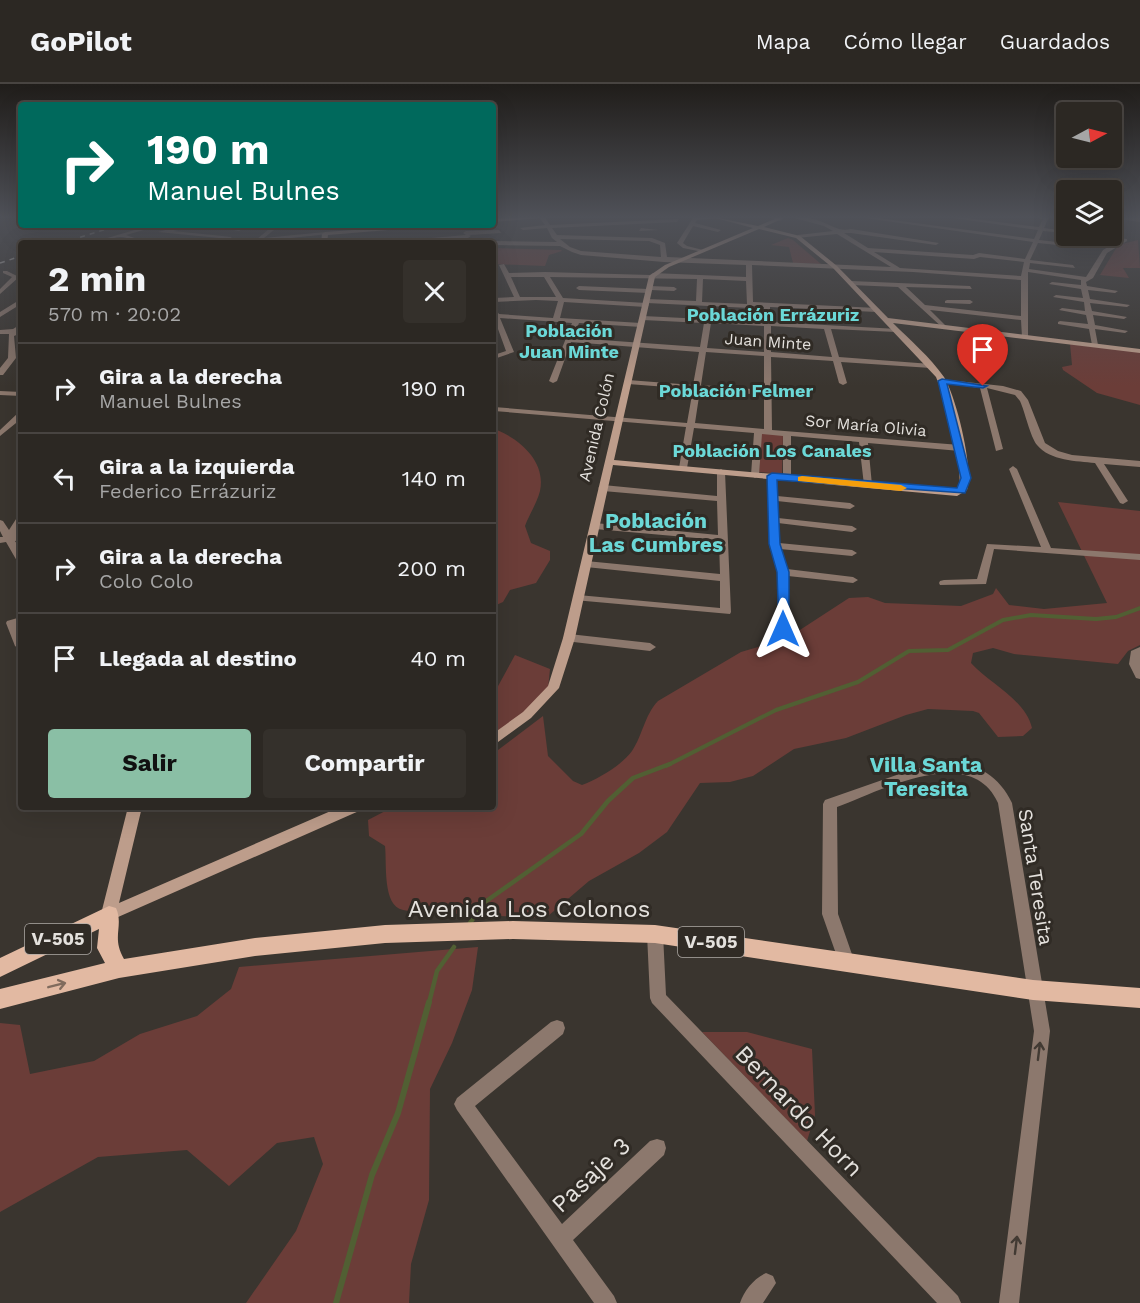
<!DOCTYPE html>
<html lang="es">
<meta charset="utf-8">
<style>
:root{--surface:#2c2823;--page:#34302b;--text:#f1f3f6;--muted:#a6a6a6;--line:#484441;--accent:#8abfa5}
body{margin:0;font-family:"Work Sans",sans-serif;background:var(--page);color:var(--text);height:100vh;display:flex;flex-direction:column;font-size:22px;white-space:nowrap}
*{box-sizing:border-box;margin:0}
p{font-size:20px;color:var(--muted)}
.icon{flex:none;width:33px;height:33px;fill:none;stroke:currentColor;stroke-width:2;stroke-linecap:round;stroke-linejoin:round}
.map{position:relative;flex:1;overflow:hidden}
.details{position:absolute;left:18px;top:156px;width:478px;height:570px;display:flex;flex-direction:column;background:var(--surface);border-radius:6px;box-shadow:0 6px 24px #0002,0 0 0 2px var(--line)}
.details>*{flex:none}
.guide{position:absolute;left:18px;top:18px;width:478px;height:126px;border-radius:6px;box-shadow:0 6px 24px #0002,0 0 0 2px var(--line);background:#00695c;color:#fff;overflow:hidden}
.needle{width:39px;rotate:83deg}
.tools{position:absolute;left:1056px;top:18px;display:grid;gap:12px}
.tools a{display:grid;place-items:center;width:66px;height:66px;border-radius:6px;background:var(--surface);box-shadow:0 6px 24px #0002,0 0 0 2px var(--line);font-size:30px}
.pin{position:absolute;display:grid;place-items:center;width:51px;height:51px;color:#fff;margin:-62px -26px;border-radius:50% 50% 50% 0;rotate:-45deg;box-shadow:0 0 6px #0007}
.pin .icon{rotate:45deg}
.me{position:absolute;width:66px;margin:-33px;rotate:0deg;stroke-linejoin:round;filter:drop-shadow(0 0 4px #0008)}
.turn{display:flex;align-items:center;gap:21px;height:126px;padding:0 30px;font-size:27px}
.turn .icon{width:78px;height:78px;stroke-width:2.5}
.turn b{display:block;font-size:42px;line-height:51px}
.round{display:grid;place-items:center;flex:none;width:63px;height:63px;border-radius:6px;background:var(--page)}
.headline{display:flex;align-items:center;justify-content:space-between;height:102px;padding:0 30px}
h1{font-size:36px;font-weight:700;line-height:45px}
.primary-button{display:flex;gap:12px;margin-top:auto;padding:12px 30px}
.primary-button a{flex:1;height:69px;border-radius:6px;background:var(--accent);color:#111;font-size:24px;font-weight:700;line-height:69px;text-align:center}
.primary-button a+a{background:var(--page);color:var(--text)}
ul{padding:0;list-style:none}
li{display:flex;align-items:center;gap:18px;height:90px;padding:0 30px;border-top:2px solid var(--line)}
li div{flex:1}
li b{display:block;font-size:22px}
li em{font-style:normal}
header{display:flex;align-items:center;gap:36px;box-sizing:border-box;height:84px;padding:0 30px;background:var(--surface);border-bottom:2px solid var(--line)}
header strong{font-size:28px}
nav{display:flex;gap:33px;margin-inline-start:auto;font-size:21px}
.map>svg:first-child{display:block}
</style>
<header>
<strong>GoPilot</strong>
<nav><a>Mapa</a><a>Cómo llegar</a><a>Guardados</a></nav>
</header>
<div class="map">
<svg width="1140" height="1219" viewBox="0 0 1140 1219">
<rect width="100%" height="100%" fill="#3a352f"/>
<path fill="#6b3d38" d="M788,154l5,2 28,24 -28,-1 -4,-16 -18,-2z
M1138,156l2,28h-17l6,10 -29,-3 18,-30z
M494,164l67,2 1,1 -13,4 -4,11 -51,-2z
M1070,260l70,8v53l-43,-12 -34,-23 -1,-3 10,-2z
M497,346c24,10 49,32 43,61 -3,12 -11,24 -15,35l6,17 19,8v9l-14,23 -26,7 -7,12 -9,4v-85c9,-22 0,-65 0,-90z
M761,349l22,2 -1,39 -23,-2z
M1058,418l82,9v134l-12,6 -10,13 -104,-10 -21,-6 -20,5 -2,10c19,21 54,36 61,65l-9,8 -25,1 -19,-24 -6,-2 -45,-2 -22,6 -60,23 -52,11 -41,27 -23,6 -30,1 -33,49 -28,21 -50,28 -41,35 -10,2 -98,-5c-13,-3 -25,0 -37,-3 -21,-4 -16,-47 -18,-64l-16,-10 -1,-16 25,-13h101v-54l49,-37 5,40 25,25 9,4c16,-6 40,-20 50,-34 11,-16 12,-35 26,-50l83,-49 45,-13 63,-41 19,-1 17,6 76,3 32,-12 3,-6 13,17 35,4 63,-6z
M515,571l35,14 -3,30 -53,37v-48h3z
M478,863l-6,43 -20,53 -22,46 -1,111 -18,64 -2,39h-163l50,-72 27,-67 -9,-27 -37,6 -48,43 -42,-36 -89,7 -98,55v-189l20,2 10,49 64,-13 46,-27 57,-18 34,-27 8,-22z
M702,948h45l65,17 3,66 -8,26z"/>
<g fill="none" stroke-linecap="round" stroke-linejoin="round">
<path stroke="#515f33" stroke-width="4" d="M666,682l110,-56 82,-28 51,-31 39,-1 55,-30 28,-5 65,4 20,-2 24,-9"/>
<path stroke="#515f33" stroke-width="4.5" d="M470,839l15,-21 96,-68 27,-33 25,-23 37,-14
M429,919l8,-32 17,-24"/>
<path stroke="#515f33" stroke-width="6" d="M336,1219l36,-128 26,-62 31,-111"/>
<path fill="#8c786d" fill-rule="evenodd" d="M541,132h3l6,9 129,-6 -2,3 -125,6 5,7 95,3 13,5 2,14 224,10 -54,-33 -41,4 2,-3 35,-4 -9,-5 -37,-10c12,-1 29,3 40,8 10,4 13,7 24,5l88,14 -3,2 -85,-12h-7l24,15 105,7 6,-2 46,6 8,-17 -182,-26h12l171,23 4,-9 -99,-14h12l88,11 4,-8 -15,-3h38v4l-17,-3 -5,11 22,3v2l-23,-2 -4,9 36,4 2,3 -39,-4 -8,17 43,5 2,3 -45,-5 -1,6 57,8 17,-27 15,-9 -29,-3 -2,-2 40,3v2l-20,12 -14,25 -7,4 1,4 31,5 -3,2 -27,-3 2,9 40,6 -3,2 -37,-4 2,8 35,6 -3,2 -31,-4 2,10 33,6 -3,2 -30,-4 3,16 -3,2 -3,-2 -3,-16 -31,-5v-2l2,-1 28,3 -2,-9 -27,-5 3,-2 23,3 -1,-9 -31,-5 3,-2 27,3 -2,-9 -32,-5 3,-2 29,3v-5l-53,-8v65l-3,2 -3,-2 -1,-17 -91,-10 16,16v2l-2,1 -46,-42 -47,-2 -3,-2 3,-2 119,5 2,3 -66,-2 19,18 96,11v-36l-108,-8 -161,-7 1,37 124,6 3,2 -3,2 -107,-5v15l128,7v2l-2,1 -65,-3 8,28 92,7 4,2 -4,2 -90,-6 6,21 -4,2 -4,-2 -6,-22 -62,-4 1,73 188,15 4,3 -4,3 -92,-8 4,42 -4,3 -4,-3 -5,-43 -68,-6v41l-4,3 -4,-3v-41l-21,-2 -3,41 -4,3 -4,-3 3,-42 -60,-5 -7,40 -4,3 -4,-3 7,-41 -192,-16v-4l193,16 6,-34 -65,-5 -4,-2 4,-2 65,5 6,-33 -128,-10 -14,39 -4,2 -4,-2 23,-58 -72,-5 14,34 -20,7v-4l12,-4 -12,-33v-9l2,1 3,4 54,4 5,-17 -22,-1 -42,2v-4l20,-1 -15,-32 5,-1 5,9 36,-1 105,3 3,-2 93,4v-12l-82,-3 -83,-7 -9,-3 -12,-6 -66,-1 -3,-2 3,-2 63,1 -5,-4 -5,-10 -24,2 -3,-2 25,-3 -6,-8zM560,155l89,2 11,4 1,12 -80,-6 -11,-4zM874,168l100,7 6,-2 44,5 -3,14 -121,-8zM511,193h33l12,20h-36zM550,193l147,2 -1,22 -49,-2 -3,2 3,2 103,5 3,-2 11,1v15l-121,-6 -3,2 3,2 61,3 -4,24 -127,-9 6,-15 62,4 3,-2 -3,-2 -81,-5 4,-16 82,5 3,-2 -3,-2 -83,-5zM703,195l43,2 1,23 -45,-2zM711,239l53,3v26l-57,-4zM771,242l53,3 8,28 -61,-5zM706,268l58,4v34l-63,-5zM700,306l64,5v34l-69,-6z
M719,132h19l-41,4 -2,3 26,7 -3,2 -25,-6 -10,17 4,3 16,4v2l-20,-4 -6,-5 16,-25z
M766,132h8l9,3 -3,2z
M1112,132l28,2v4l-28,-4z
M76,141h6l-5,5 -3,-2z
M152,141h9l-35,10 23,8c-10,0 -20,-6 -29,-6 -10,1 -19,6 -30,6z
M207,141h14l21,4 -3,2z
M274,141h6l-16,13 61,-6 3,2 -83,9h-21l33,-4z
M181,142l2,3 -10,2 59,6 -3,2 -71,-7z
M641,144l17,2 -19,1z
M499,146l2,3 -32,2 2,1 -3,2 -95,5 93,-8 -3,-2 3,-2z
M3,187h4l12,6 -19,17v-5l12,-12 -9,-4z
M650,202l24,1 3,2 -3,2 -23,-1 -2,3 -70,-3 -3,-2 3,-2 69,3z
M21,215v5l-21,13v-5z
M947,216h23l3,2 -3,2 -25,-1v-2z
M21,240v9l-7,3 2,22 -13,17h-3v-7l8,-10 1,-24h-9v-4l13,-1z
M939,295l64,7 18,5 7,9 17,43 13,8 14,4 68,6v6l-36,-3 24,37 -5,3 -3,-1 -25,-40c-18,-2 -45,-2 -58,-18 -7,-9 -12,-33 -17,-44l-5,-6 -28,-7 16,61 -7,2 -16,-63 -38,-5h-3z
M0,307l21,1v4l-21,-1z
M18,329h3v6l-21,17v-6z
M1013,382l4,3 34,79 89,6v6l-146,-11 -8,35 -46,1 -1,-2 1,-2 4,-1 33,-1 10,-35 54,3 -32,-78z
M721,385l4,3 6,140 -1,2 -156,-14 -1,-2 1,-2 4,-1 142,13v-27l-134,-14 -5,-3 5,-3 134,13 -1,-34 -124,-11 -5,-3 5,-3 123,12 -1,-34 -114,-10 -5,-3 5,-3 114,11v-24z
M772,389l4,3 1,20 73,7 5,3 -5,3 -73,-8 1,17 74,8 5,3 -5,3 -74,-9 1,20 73,7 5,3 -5,3 -72,-7 7,20 66,8 5,3 -5,3 -65,-7 1,53 -6,4 -6,-4 1,-57 -9,-27 -1,-69z
M21,431v11l-5,9 5,-1v6l-6,1 6,9v12l-4,-1 -11,-19 -6,1v-6h3l-3,-6v-11l3,1 6,9 9,-14z
M21,533v7l-4,1 4,8v17l-6,-4 -9,-23 1,-2z
M569,550l81,9 6,4 -6,4 -85,-10 -2,-3 2,-3z
M1140,563v32l-4,-1 -7,-14 2,-13z
M944,678c30,-1 55,13 68,41l38,228 -31,272h-20l35,-272 -36,-228c-27,-61 -118,-12 -161,4l1,107 17,49 -2,5 -6,2 -6,-2 -19,-54 1,-110 2,-4 83,-29z
M655,843l5,2 3,5 3,61 292,301 3,7h-24l-285,-300 -2,-5 -3,-64 3,-5z
M557,936l6,2 2,6 -2,6 -88,72 87,118 88,-83 7,-2 7,2 2,7 -2,7 -91,85 41,56 3,7h-23l-137,-193 -3,-6 3,-6 94,-76z
M766,1189l7,3 3,7 -13,20h-23c4,-12 14,-25 26,-30z"/>
<path fill="#bd9d8b" fill-rule="evenodd" d="M544,132h19l-69,6v-3z
M708,132l50,10 24,-10h6l-24,11 36,9 37,30 51,52 252,31v4l-247,-30c17,17 37,34 51,54 12,19 30,92 23,113l-10,6 -344,-31 -38,173 -16,50 -28,30 -33,24 -4,1v-10l29,-21 25,-26 15,-48 86,-362 16,-11 88,-37zM759,145l37,9 37,30 103,109 10,26 8,31 5,32 1,21 -5,3 -341,-30 41,-183 14,-10z
M424,141h24l-120,10 -1,8h-6l1,-9 3,-2z
M128,723h14l-23,96 221,-96h21l-2,4 -250,110 -5,-2 -3,-5z"/>
<path fill="#e2b9a2" fill-rule="evenodd" d="M109,822l7,2c8,18 -5,29 8,51l131,-21 130,-13 128,-4 142,4 378,55 107,8v20l-107,-8 -378,-57 -142,-4 -128,4 -130,13 -136,22 -119,31v-20l105,-26 -8,-15 2,-19 -99,48v-19z"/>
<path stroke="#bcb9b4" stroke-width="1.5" stroke-dasharray="5 5" stroke-linecap="butt" d="M61,159l59,-18
M0,179l21,-7"/>
</g>
<path fill="#4f4e47" d="M966,249l23,10 -4,12 -14,1 -9,-10z"/>
<path fill="#5c5b53" stroke="#40403a" stroke-width="1.5" d="M966,249h13l10,10h-13z"/>
<defs><path id="oneway-shaft" d="M-6 0H5M1.5-3L5.5 0L1.5 3" fill="none" stroke-width="1.6" stroke-linecap="round" stroke-linejoin="round" transform="scale(1.5)"/></defs>
<use stroke="#806b5d" href="#oneway-shaft" transform="translate(57 901) rotate(-14)"/>
<g stroke="#423a33">
<use href="#oneway-shaft" transform="translate(1039 967) rotate(-83)"/>
<use href="#oneway-shaft" transform="translate(1016 1161) rotate(-83)"/>
</g>
<linearGradient id="sky" x2="0" y2="1"><stop stop-color="#201d1a"/><stop offset="0.44" stop-color="#4f5158"/><stop offset="1" stop-color="#4f5158" stop-opacity="0"/></linearGradient>
<rect width="1140" height="302" fill="url(#sky)"/>
<path fill="#1a73e8" stroke="#114b97" stroke-width="1.5" d="M942,295l45,7 -4,2 -36,-4 24,94 -6,15 -188,-13 3,64 9,28v57l-6,4 -4,-1 -2,-60 -8,-28 -2,-68 5,-3 185,15 4,-10 -23,-97z"/>
<path fill="#f59e0b" d="M802,392l99,9 6,3 -6,3 -103,-10v-4z"/>
<g text-anchor="middle" stroke-width="6" stroke-linejoin="round" paint-order="stroke">
<g font-size="16" fill="#e4e1dd" stroke="#302b25">
<text transform="translate(768 257) rotate(4)" y="6">Juan Minte</text>
<text transform="translate(866 341) rotate(5)" y="6">Sor María Olivia</text>
<text transform="translate(596 343) rotate(-77)" y="6">Avenida Colón</text>
</g>
<g font-size="18" font-weight="bold" fill="#6bd8d7" stroke="#302b25">
<text x="773" y="237">Población Errázuriz</text>
<text x="569" y="253">Población<tspan x="569" dy="21">Juan Minte</tspan></text>
<text x="736" y="313">Población Felmer</text>
<text x="772" y="373">Población Los Canales</text>
</g>
<g fill="#302b25" stroke="#aeaaa6" stroke-width="1.5">
<rect x="25" y="840" width="66" height="30" rx="4.5"/>
<rect x="678" y="843" width="66" height="30" rx="4.5"/>
</g>
<g font-size="18" font-weight="bold" fill="#e4e1dd">
<text x="58" y="861">V-505</text>
<text x="711" y="864">V-505</text>
</g>
<g font-size="20" fill="#e4e1dd" stroke="#302b25">
<text transform="translate(1036 793) rotate(81)" y="7">Santa Teresita</text>
</g>
<g font-size="21" font-weight="bold" fill="#6bd8d7" stroke="#302b25">
<text x="656" y="444">Población<tspan x="656" dy="24">Las Cumbres</tspan></text>
<text x="926" y="688">Villa Santa<tspan x="926" dy="24">Teresita</tspan></text>
</g>
<g font-size="24" fill="#e4e1dd" stroke="#302b25">
<text x="529" y="833">Avenida Los Colonos</text>
<text transform="translate(799 1027) rotate(46)" y="8">Bernardo Horn</text>
<text transform="translate(591 1091) rotate(-43)" y="8">Pasaje 3</text>
</g>
</g>
</svg>
<div class="tools">
<a><svg class="needle" viewBox="-14 -14 28 28"><path d="M0-13l5 13h-10z" fill="#e53935"/><path d="M0 13l5-13h-10z" fill="#a6a6a6"/></svg></a>
<a><svg class="icon" aria-label="layers" viewBox="0 0 24 24"><path d="M12 4l9 5-9 5-9-5zM3 14l9 5 9-5"/></svg></a>
</div>
<div class="pin" style="left:983px;top:302px;background:#d93025"><svg class="icon" aria-label="arrive" viewBox="0 0 24 24"><path d="M6 21V4h12l-3 4 3 4H6"/></svg></div>
<svg class="me" style="left:783px;top:545px" viewBox="-20 -20 40 40"><path d="M0-17L14 15 0 8-14 15z" fill="#1a73e8" stroke="#fff" stroke-width="4"/></svg>
<div class="guide">
<div class="turn"><svg class="icon" aria-label="right" viewBox="0 0 24 24"><path d="M7 20v-9h11M14 6l5 5-5 5"/></svg><div><b>190 m</b>Manuel Bulnes</div></div>
</div>
<section class="details">
<div class="headline"><div><h1>2 min</h1><p>570 m · 20:02</p></div><a class="round"><svg class="icon" aria-label="close" viewBox="0 0 24 24"><path d="M6 6l12 12M18 6L6 18"/></svg></a></div>
<ul>
<li><svg class="icon" aria-label="right" viewBox="0 0 24 24"><path d="M7 20v-9h11M14 6l5 5-5 5"/></svg><div><b>Gira a la derecha</b><p>Manuel Bulnes</p></div><em>190 m</em></li>
<li><svg class="icon" aria-label="left" viewBox="0 0 24 24"><path d="M17 20v-9H6M10 6l-5 5 5 5"/></svg><div><b>Gira a la izquierda</b><p>Federico Errázuriz</p></div><em>140 m</em></li>
<li><svg class="icon" aria-label="right" viewBox="0 0 24 24"><path d="M7 20v-9h11M14 6l5 5-5 5"/></svg><div><b>Gira a la derecha</b><p>Colo Colo</p></div><em>200 m</em></li>
<li><svg class="icon" aria-label="arrive" viewBox="0 0 24 24"><path d="M6 21V4h12l-3 4 3 4H6"/></svg><div><b>Llegada al destino</b></div><em>40 m</em></li>
</ul>
<div class="primary-button"><a>Salir</a><a>Compartir</a></div>
</section>
</div>
